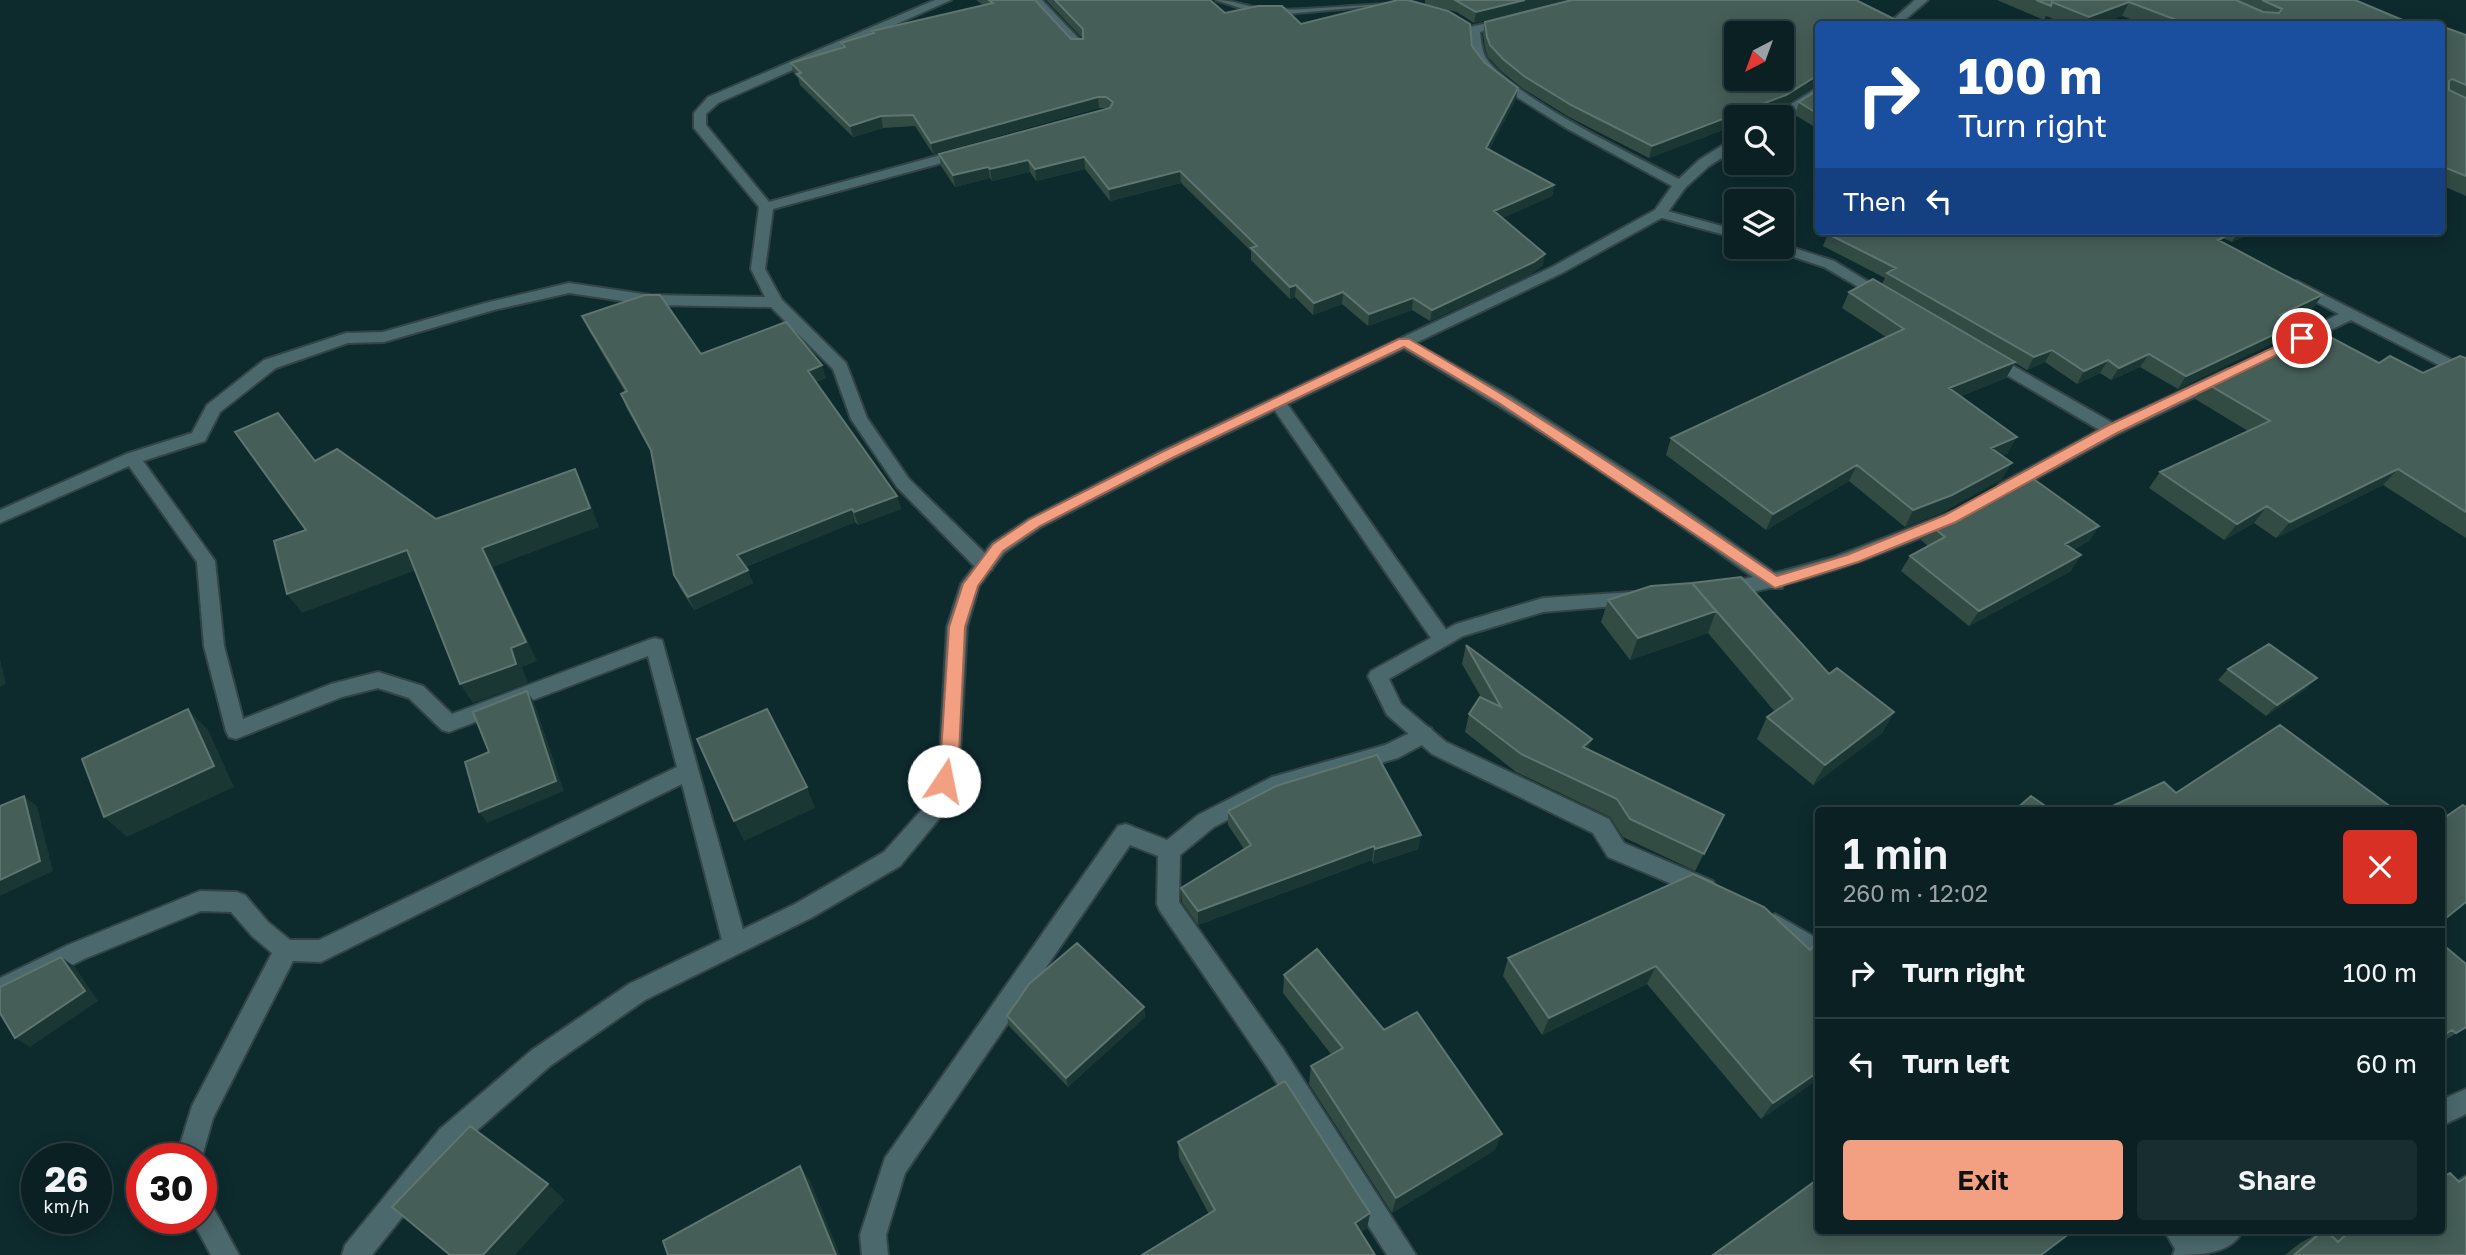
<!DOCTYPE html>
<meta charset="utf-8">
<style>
:root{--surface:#0a2022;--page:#182d2f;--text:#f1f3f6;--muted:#99a3a5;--line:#2a3e40;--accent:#f3a082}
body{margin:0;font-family:"Golos Text",sans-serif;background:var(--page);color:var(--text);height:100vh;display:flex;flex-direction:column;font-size:26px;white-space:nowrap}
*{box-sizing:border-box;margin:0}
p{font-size:23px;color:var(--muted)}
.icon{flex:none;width:38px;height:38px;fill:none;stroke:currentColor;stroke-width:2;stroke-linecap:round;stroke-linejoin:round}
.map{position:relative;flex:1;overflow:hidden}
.drawer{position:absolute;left:1815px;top:807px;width:630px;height:427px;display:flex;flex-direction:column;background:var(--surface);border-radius:7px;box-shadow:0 4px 18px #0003,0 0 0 2px var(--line)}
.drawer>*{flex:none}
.banner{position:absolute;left:1815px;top:21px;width:630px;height:214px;border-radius:7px;box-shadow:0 4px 18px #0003,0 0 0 2px var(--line);background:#1a4fa0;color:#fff;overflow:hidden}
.needle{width:46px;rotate:221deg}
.fabs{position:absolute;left:1724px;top:21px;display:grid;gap:14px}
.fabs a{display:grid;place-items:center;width:70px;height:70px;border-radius:7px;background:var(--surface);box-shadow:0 4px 18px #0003,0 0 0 2px var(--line);font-size:35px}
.speed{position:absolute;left:21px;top:1143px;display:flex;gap:14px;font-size:35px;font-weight:700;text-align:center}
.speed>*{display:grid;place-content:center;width:91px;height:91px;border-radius:50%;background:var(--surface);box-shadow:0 4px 18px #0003,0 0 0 2px var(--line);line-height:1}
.speed small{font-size:18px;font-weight:400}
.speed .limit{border:10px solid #d22;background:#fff;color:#111}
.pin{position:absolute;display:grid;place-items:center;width:60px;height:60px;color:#fff;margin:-30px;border:4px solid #fff;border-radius:50%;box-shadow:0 2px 7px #0007}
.me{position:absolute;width:77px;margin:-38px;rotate:11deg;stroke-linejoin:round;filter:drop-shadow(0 0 5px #0008)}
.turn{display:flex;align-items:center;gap:24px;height:147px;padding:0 28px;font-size:32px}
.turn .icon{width:91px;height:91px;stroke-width:2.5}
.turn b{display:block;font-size:49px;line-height:60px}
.then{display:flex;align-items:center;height:66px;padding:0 28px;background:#0003;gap:14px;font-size:26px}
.round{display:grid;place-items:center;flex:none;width:74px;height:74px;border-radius:7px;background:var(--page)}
.headline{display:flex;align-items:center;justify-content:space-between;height:119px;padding:0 28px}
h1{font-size:42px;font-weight:600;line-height:52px}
.action{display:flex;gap:14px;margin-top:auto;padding:14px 28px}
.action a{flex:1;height:80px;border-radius:7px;background:var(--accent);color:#111;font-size:28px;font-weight:600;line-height:80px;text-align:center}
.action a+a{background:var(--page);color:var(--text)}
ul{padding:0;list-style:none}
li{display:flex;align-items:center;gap:21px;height:91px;padding:0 28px;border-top:2px solid var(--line)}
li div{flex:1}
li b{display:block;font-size:26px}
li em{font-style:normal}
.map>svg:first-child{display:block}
</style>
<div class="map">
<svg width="2466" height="1255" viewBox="0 0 2466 1255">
<rect width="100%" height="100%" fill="#0d2a2d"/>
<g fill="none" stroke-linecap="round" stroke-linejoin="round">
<g stroke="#324446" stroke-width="4">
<path id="service" d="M935,0h16l-233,103 -12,11v11l63,77 197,-54 7,4 -2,3 -198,54 -8,60 17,31 64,63 21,55 42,61 83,81 2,5 -2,5h-14l-81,-83 -46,-68 -18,-50 -62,-62 -121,-2 -81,-12 -75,17 -110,32 -36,1 -72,25 -56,44 -15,29 -62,20 72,100 9,85 19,73 88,-35 47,-12 45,14 29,28 196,-74 7,-2 7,2 85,304 -4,7 -8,4 -8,-4 -4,-7 -41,-160 -353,174 -8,4 -28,-1 -80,157 -12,42 -25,-2 16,-52 80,-153 -20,-17 -21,-24 -30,-1 -117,48 -84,42v-23l68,-33 132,-54 37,1 8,3 23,27 22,18h29l358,-173 -29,-111 -199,76 -7,-2 -33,-32 -31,-10 -36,9 -106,42 -7,-2 -3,-6 -22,-85 -7,-84 -68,-96 -129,57v-13l126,-56 66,-21 15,-28 57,-45 82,-27 37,-1 102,-29 84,-20 81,12 115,2 -14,-28 8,-62 -65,-79v-15l14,-16z
M1030,0h12l40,42v6h-8z
M1216,0c18,0 31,7 48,9 32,4 129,-9 152,-4l-6,3 -35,-2 -111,10z
M1660,209l76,21v8l-81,-22 -2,-3z
M1782,244l52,17 58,35 -3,3h-10l-55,-32 -51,-17 -2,-3h11z
M1404,337l106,59 154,99 118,83 2,5 -2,5h-14c-119,-87 -242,-168 -370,-243l-2,-3z
M1989,352l129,74 2,4 -8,6 -6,-2 -123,-73 -2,-4 2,-4z
M1277,397l6,1 166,236 3,5 -3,5 -7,2 -7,-2 -166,-242z
M1424,726l7,2 3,6 -3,6 -33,18 -113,32 -71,37 -34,28 -1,47 105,148 132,205h-29l-121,-189 -106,-155 -3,-7 1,-48 -28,-11 -225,328 -19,62 2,20h-26l-2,-20 25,-77 233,-332 8,-2 41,16 31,-25 74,-38 113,-32z
M201,1198l9,4 29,53h-28l-20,-37h10z"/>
</g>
<g stroke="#324446" stroke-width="4">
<path id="minor" d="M1915,0h13l-28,24h-12z
M1509,18l4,2v4l-33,8c1,9 2,19 6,26 25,38 149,98 193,121l20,-19 32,-20 5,-1v10l-27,17 -24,22 -20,28 -103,57 -389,186 -132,68 -37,26 -25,33 -12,41 -7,127 -12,54 -48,58 -89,52 -166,82 -95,66 -92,81 -86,108h-30l3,-10 95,-116 92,-79 97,-66 166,-80 89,-52 43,-48 13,-50 7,-127 14,-43 31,-41 37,-24 132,-68 391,-184 103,-57 17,-24 -106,-58 -60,-38 -21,-17 -12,-16 -3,-30z
M1818,87v9l-36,24v-3h-11z
M2297,281l169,86v12l-115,-59 -49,24h-12l-2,-3 2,-3 49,-24 -47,-25 -3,-3z
M2228,369l8,5 -2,4 -116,56 -106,58 -6,2 -9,-6 3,-4 106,-58z
M1952,512l6,2 3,4 -3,4c-63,27 -126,52 -193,67 -14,3 -34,10 -48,6l-2,-5 2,-5 7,-2 59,-12 51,-14z
M1632,592l7,2 2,5 -2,5 -96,8 -80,24 -74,43 12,25 45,38 163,77 15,24 89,38 3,7 -3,7 -8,3 -97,-41 -15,-24 -161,-79 -45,-39 -19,-39 3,-5 85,-47 87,-26z
M1775,914l43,25v22l-51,-30 -3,-7 3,-7z
M2466,1089v25l-25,12v-26z
M2164,1230h30l3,4 6,-4h40c-11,25 -46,25 -70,25l2,-6z"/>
</g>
<use href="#service" fill="#4b686c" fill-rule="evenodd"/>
<use href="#minor" fill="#4b686c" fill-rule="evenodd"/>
</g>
<path fill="#324c44" d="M976,0h59l36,39h12l-37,-39h164l15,13 76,11 171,22 13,17 31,36 -27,51 65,35 -2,11 -50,22 41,47 -12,9 -101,47 -18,-11 -44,16 -26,-22 -29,11 -18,-18 -5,2 -39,-39v-9l-70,-68 -71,18 -25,-32 -49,12 -6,-9 -38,9 -2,-3 -35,9 -14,-21 -2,-12 169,-45 -2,-1h-7l-166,46 -18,-28 -32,2 -30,9 -53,-52 -2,-7 -4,-4 -3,-11 51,-15 -1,-5 32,-10 -1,-2 111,-26z
M1425,0h431l-38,24 -36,83 -46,10v8l-87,33 -80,-41 -47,-29 -21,-17 -13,-14 -3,-9 -2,-14 2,-12 74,-19 -85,20 -17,-11 -32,-8z
M1997,0h358l57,24h-268l-22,-8 -22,8h-34l-20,-8 -2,4z
M2441,26l25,9v161l-25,-11z
M1818,90v39l-23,-14 4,-13z
M1832,231h424l-24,11 -9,-4 -2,3 101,54 -9,13 -24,12 -2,16 -109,53 -38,-22 -29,13 -11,-7 -23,11 -32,-22 -18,8 -12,-7 -9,15 -45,18 47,57 -7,3 1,23 -59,33 -38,15 -56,-46 -83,49 -100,-75 5,-17 215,-101 -44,-29 7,-16 33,-8 3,-6 -62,-32 5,-12z
M582,316l119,38 125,24 -10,4 81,114 4,13 -43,16 -3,-3 -110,45 8,16 -59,27 -14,-22 -6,-13 -22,-121 -26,-47 -5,-13 4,-2 -37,-63z
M2466,358v180l-83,-53 -107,53 -22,-15 -30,17 -75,-52 11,-16 88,-41 -53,-32 11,-16 173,-20 44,10z
M1929,524l170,2 -10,15 -16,9 -2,21 -102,55 -68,-55 9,-15 18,-10 -7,-6z
M1692,583l137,91 65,38 -12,21 -69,52 -56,-46 10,-22 8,-5 -67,-79 -78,27 -29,-38 7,-22z
M1466,645l123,105 135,65 -29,56 -72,-34 -13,-20 -94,-45 -51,-40 4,-18 12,-17 -19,-33z
M2228,669l78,20 -40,27 -48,-36z
M1228,811l193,24 -3,14 -45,15 -1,-4 -174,65 -16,-23 -1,-14 63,-39 -16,-24z
M2441,943l25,84 -25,16z
M1810,950l8,129 -57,40 -114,-135 -105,51 -39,-59 5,-18z
M1284,975l100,55 111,120 -103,63 -83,-129 2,-18 20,-12 -48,-61z
M1144,1007l1,10 -77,70 -59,-61 -2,-10z
M1178,1142l192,71 -3,15 -6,4 -152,-18 -30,-56z
M2466,1174v81h-181l15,-12 24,-13 9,7 7,-7h101l16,-50z"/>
<path fill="#1b3733" d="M1525,0h48l-99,23 2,-11z
M2129,2l-7,14 -22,8h-14l3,-7z
M1818,75v9l-36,23 -27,10h-19v8l-87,33 3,-12z
M1518,88l-2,11 -32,61 2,-12z
M1098,97l1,11 -166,46 -2,-11z
M881,116l2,12 -30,9 -3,-11z
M1084,157l1,12 -49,12 -1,-12z
M1028,160l2,12 -38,9 -2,-12z
M988,167l2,11 -35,9 -2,-12z
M1180,171l1,12 -71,18 -1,-12z
M1554,185l-2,11 -60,27 2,-12z
M2239,231h17l-24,11z
M1545,254l-2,11 -12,9 -101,47 2,-11z
M1296,285l-1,12 -5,2v-12z
M1343,292l-1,12 -29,11 1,-12z
M2322,295l-9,13 -42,20 9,-13z
M1413,298l-1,12 -44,16 1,-12z
M2296,324l-9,12 -109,53 8,-13z
M2052,350l-7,12 -18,8 7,-13z
M2149,354l-9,13 -29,13 8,-12z
M2108,360l-8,13 -23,11 7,-13z
M2015,362l-9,16 -65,26 8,-16z
M822,365l4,13 -15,6 -3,-13z
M2017,437l-9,16 -26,12 9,-17z
M2012,463l-10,16 -59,33 -38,15 8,-17z
M1857,465l-8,16 -83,49 7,-16z
M575,469l10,20 14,38 -106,40 44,94 -15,6 6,16 -55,20 -13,-19 22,-136z
M2398,469l-15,16 -107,53 14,-16z
M897,496l4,13 -43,16 -4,-13z
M2267,506l-13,17 -30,17 13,-16z
M852,509l3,13 -113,46 -5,-13z
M2099,526l-10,15 -34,18 10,-15z
M407,550l12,19 -117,44 -15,-19z
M2081,555l-10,16 -102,55 10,-15z
M748,570l5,13 -59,27 -6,-13z
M1716,611l-8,22 -78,27 8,-22z
M0,659l6,25 -6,3z
M2317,678l-11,11 -40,27 11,-11z
M527,691l7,11 30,89 -77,32 -8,-11z
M188,709l20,21 26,57 -107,50 -23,-20z
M1894,712l-12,21 -69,52 12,-20z
M1592,739l-6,18 -3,-10z
M807,787l8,21 -71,33 -10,-20z
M24,796l13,10 16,65 -53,25v-16z
M1421,835l-3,14 -45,15 2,-15z
M1374,846l-2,14 -174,65v-14z
M61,957l14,10 23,34 -68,46 -15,-9z
M1656,966l-9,18 -105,51 7,-17z
M1144,1007l1,10 -77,70 -2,-9z
M1818,1072v7l-57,40 12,-16z
M1502,1134l-7,16 -103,63 4,-15z
M800,1166l10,14 30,75h-4z
M548,1184l17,16 -50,55h-32z
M1370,1213l-3,15 -15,9 3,-14z"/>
<path fill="#455e57" stroke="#5e7570" stroke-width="2" fill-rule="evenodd" d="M989,0h46l36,39h12v-10l-28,-29h155l15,13 33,-7h24l19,18 97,-24h10l40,11 22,13 2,22 13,17 33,25 -32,60 68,37 -60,26 51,43 -11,8 -102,48 -19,-12 -44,16 -26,-22 -29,11 -18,-18 -6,2 -39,-39 6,-2 -77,-75 -71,18 -25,-32 -49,12 -7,-9 -38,9 -2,-2 -35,8 -14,-21 171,-46 3,-6 -7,-5h-8l-167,46 -18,-28 -32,1 -31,10 -53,-52 4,-1 -10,-10 54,-16 -4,-4 33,-10 -2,-2 121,-28z
M1455,0h70l-49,12z
M1572,0h284l48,24h-86v51l-32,20 -134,51 -81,-41 -47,-29 -21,-17 -13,-14 -3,-8 -2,-15zM1736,33h46v46h-46z
M2036,0h200l27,12 16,1 3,-4 -20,-9h93l57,24h-225l-58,-22 -40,15 -37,-15 -1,4z
M2429,22l8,2h-14z
M2441,26l25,9v50l-14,-6 -3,2v9l17,8v78l-25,-10z
M1818,90v24l-19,-12z
M1832,231h381l11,6 -6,3 104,55 -42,20 16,9 -110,52 -37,-22 -30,14 -11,-8 -24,11 -32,-21 -18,7 -147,-84 9,-5 -68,-34z
M1873,279l142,83 -66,26 68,49 -26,11 21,15 -60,32 -39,15 -56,-45 -84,49 -102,-76 233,-109 -55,-37z
M645,295h15l41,59 85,-32 36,43 -14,6 89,125 -43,16 -2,-3 -115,46 11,15 -60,27 -14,-22 -23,-125 -30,-56 6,-3 -45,-75z
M2317,330l62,33 11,-7 33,17 37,-17 6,2v154l-68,-43 -108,53 -23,-16 -30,18 -77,-52 110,-51 -64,-38z
M278,413l37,48 22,-12 99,70 139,-50 15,39 -108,40 44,94 -15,6 5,16 -56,20 -53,-134 -120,44 -13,-53 32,-11 -71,-98z
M2028,475l71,51 -34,18 16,11 -102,56 -69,-55 35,-19 -16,-13 37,-15z
M1741,577l88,97 8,-6 57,44 -69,53 -58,-48 26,-18 -101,-116z
M1692,583l24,28 -78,27 -30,-38 43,-14z
M2269,644l48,34 -40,27 -49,-36z
M1466,645l126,94 -9,8 141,68 -20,39 -74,-35 -13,-20 -96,-45 -52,-40 11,-17 21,10z
M527,691l29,90 -77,31 -14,-50 24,-10 -16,-40z
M188,709l26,57 -110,51 -22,-58z
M767,709l40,78 -73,34 -37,-82z
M2280,725l115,85h-291l60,-28 12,11z
M1377,755l44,80 -46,14 -1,-3 -176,65 -17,-23 70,-43 -23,-34 48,-25z
M24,796l16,65 -40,19v-74z
M2031,796l20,14h-36z
M2463,805l3,2v95l-25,20v-102z
M1693,874l71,33 46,43 8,-8v130l-45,31 -117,-137 -107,52 -41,-60z
M1077,943l67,64 -78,71 -59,-62 22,-32z
M2441,943l25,21v63l-10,6 -4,-3 -11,7z
M1317,949l67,81 33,-18 85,122 -106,64 -85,-132 32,-18 -59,-73z
M61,957l24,34 -70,47 -15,-25v-26z
M1285,1081l85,132 -15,10 20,32h-233l73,-45 -37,-68z
M470,1126l78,58 -65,71h-33l-58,-48z
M800,1166l36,89h-168l-5,-14z
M2450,1173l9,9 7,-5v78h-172l30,-25h2l12,12 13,-12h90v-52z
M1818,1179v51h256l-33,25h-328z"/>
<path fill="#f3a082" stroke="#9e6854" stroke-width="2" d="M2302,334l5,1v5l-190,93 -161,89 -98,40 -83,26 -276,-185 -95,-56 -232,111 -132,68 -37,25 -25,35 -13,41 -6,127 -9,32 -6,2 -6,-2 -3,-5 6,-27 8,-127 14,-43 30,-40 37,-25 132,-67 237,-113h10c127,73 247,154 368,237l70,-21 98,-40 162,-89z"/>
</svg>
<div class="fabs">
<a><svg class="needle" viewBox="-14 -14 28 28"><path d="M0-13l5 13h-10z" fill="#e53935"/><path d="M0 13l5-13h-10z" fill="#99a3a5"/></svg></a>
<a><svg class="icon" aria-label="search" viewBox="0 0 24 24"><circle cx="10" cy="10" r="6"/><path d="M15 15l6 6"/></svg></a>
<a><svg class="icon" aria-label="layers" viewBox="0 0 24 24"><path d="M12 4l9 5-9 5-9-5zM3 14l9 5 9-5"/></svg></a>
</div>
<div class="speed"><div>26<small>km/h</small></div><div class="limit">30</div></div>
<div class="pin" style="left:2302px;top:338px;background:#d93025"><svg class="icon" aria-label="arrive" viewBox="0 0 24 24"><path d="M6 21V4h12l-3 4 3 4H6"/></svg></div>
<svg class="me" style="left:944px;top:781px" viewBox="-20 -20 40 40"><circle r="19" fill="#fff"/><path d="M0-13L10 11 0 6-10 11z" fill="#f3a082"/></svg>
<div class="banner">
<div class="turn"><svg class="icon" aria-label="right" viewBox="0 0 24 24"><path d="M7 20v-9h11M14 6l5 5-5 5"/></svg><div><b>100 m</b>Turn right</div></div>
<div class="then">Then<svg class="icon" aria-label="left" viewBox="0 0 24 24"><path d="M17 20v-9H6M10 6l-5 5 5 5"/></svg></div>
</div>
<section class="drawer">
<div class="headline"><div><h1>1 min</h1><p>260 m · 12:02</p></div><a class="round" style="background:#d93025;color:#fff"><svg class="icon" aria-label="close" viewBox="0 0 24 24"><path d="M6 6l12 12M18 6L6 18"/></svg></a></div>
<ul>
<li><svg class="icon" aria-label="right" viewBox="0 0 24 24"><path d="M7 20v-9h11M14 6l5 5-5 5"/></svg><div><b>Turn right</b></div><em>100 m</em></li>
<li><svg class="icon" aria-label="left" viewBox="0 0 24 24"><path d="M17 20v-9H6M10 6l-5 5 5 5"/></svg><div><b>Turn left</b></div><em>60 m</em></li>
</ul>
<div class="action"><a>Exit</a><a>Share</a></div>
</section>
</div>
